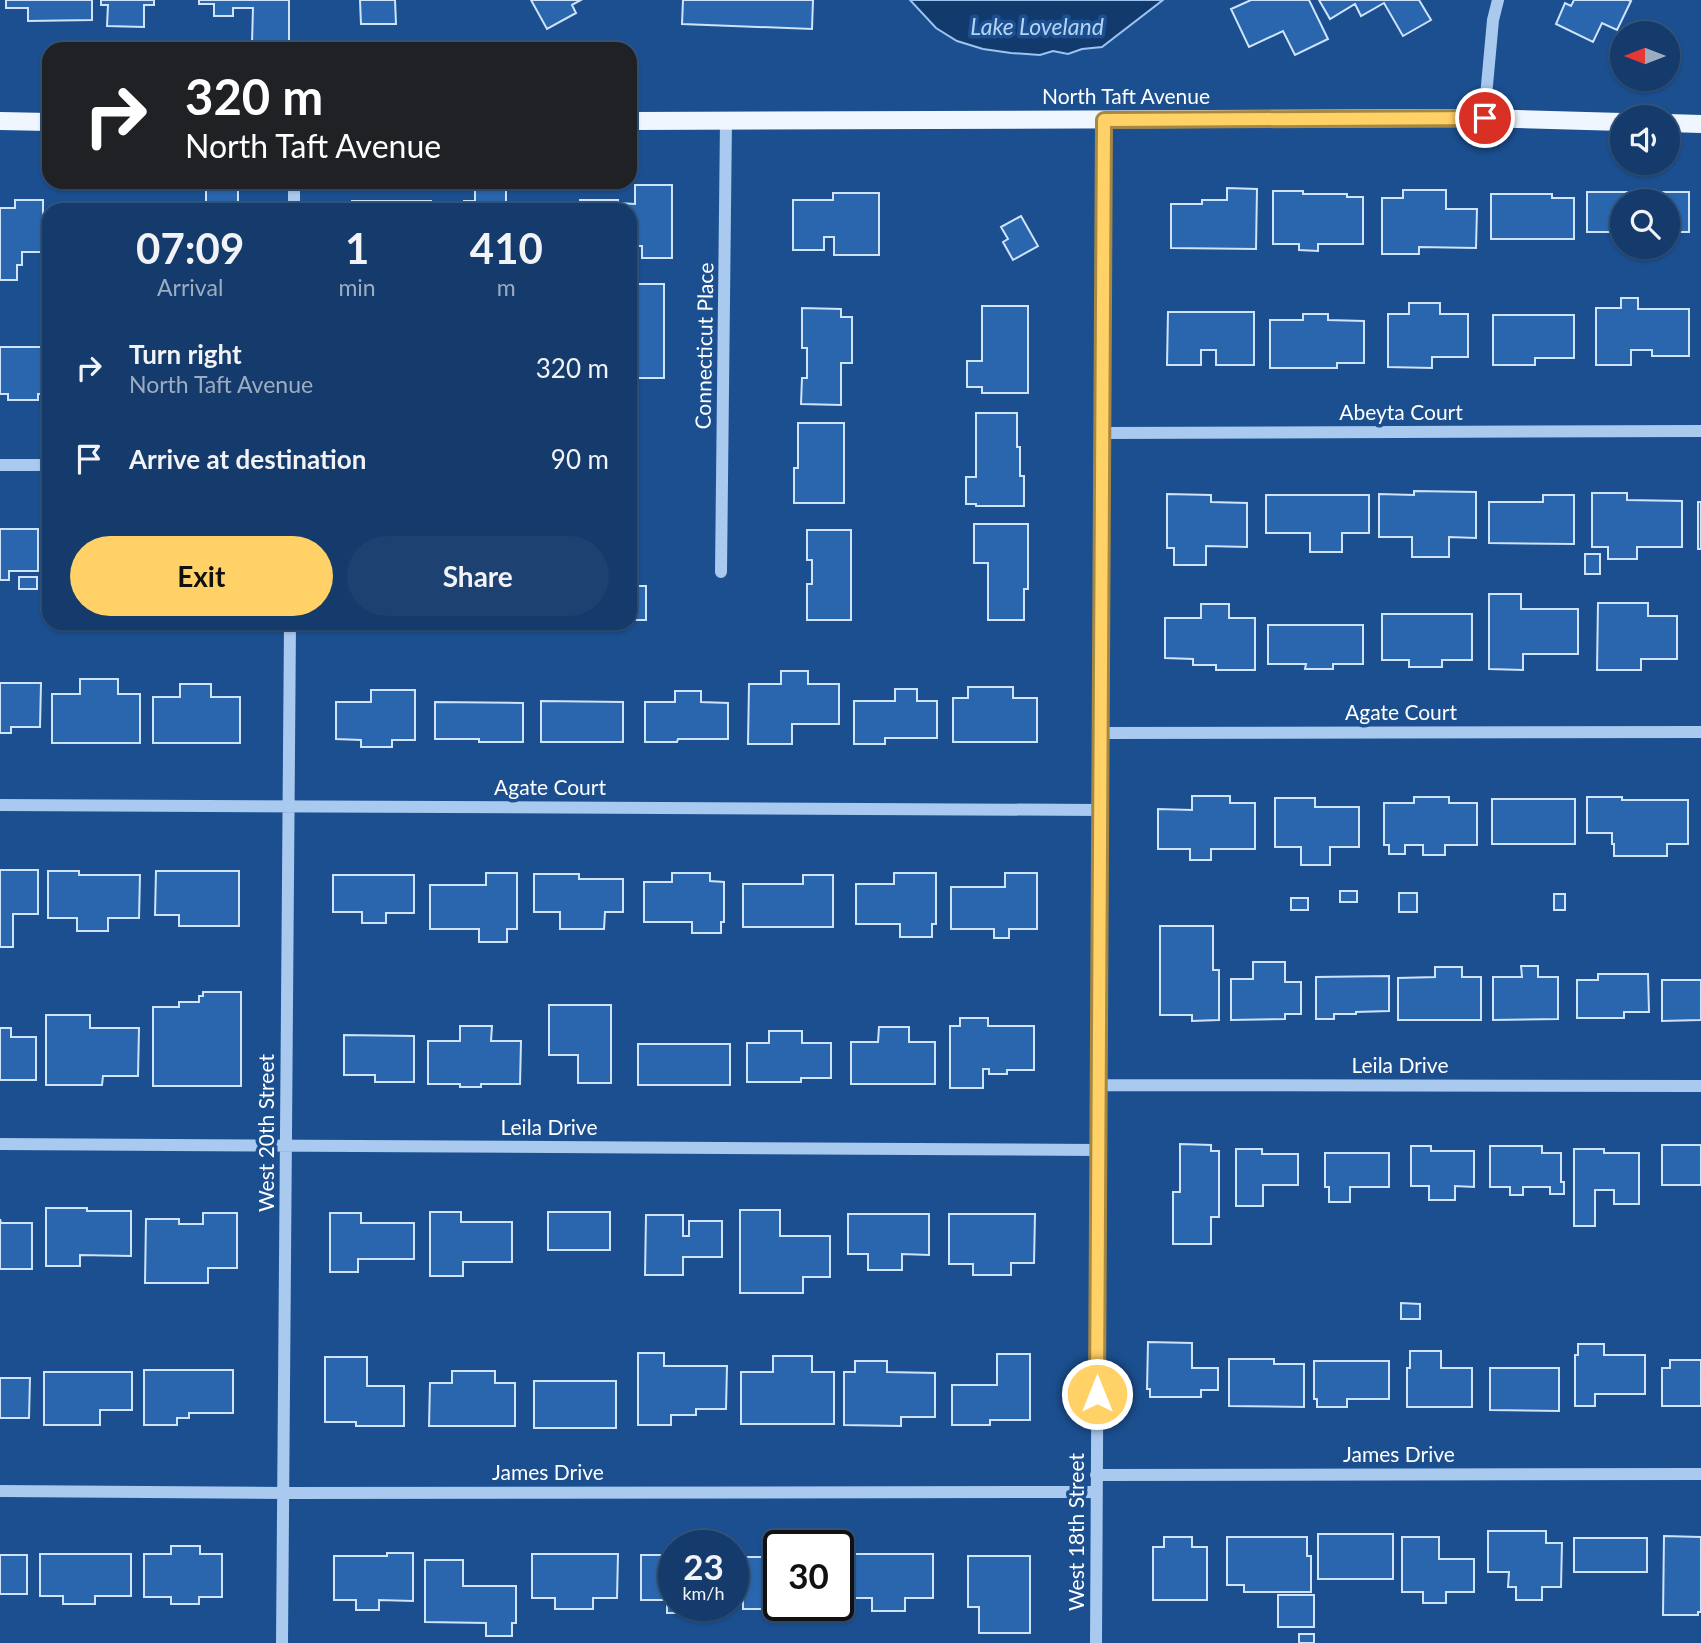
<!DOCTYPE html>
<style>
:root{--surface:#143b6b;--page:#1d4271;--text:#f1f3f6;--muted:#9dadc1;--line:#33557e;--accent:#ffd166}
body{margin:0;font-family:Lato,sans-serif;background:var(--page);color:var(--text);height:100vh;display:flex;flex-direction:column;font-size:26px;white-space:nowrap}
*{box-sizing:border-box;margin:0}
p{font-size:23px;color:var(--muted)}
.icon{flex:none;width:38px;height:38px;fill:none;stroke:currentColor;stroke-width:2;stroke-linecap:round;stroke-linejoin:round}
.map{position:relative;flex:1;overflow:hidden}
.details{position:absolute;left:42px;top:203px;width:595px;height:427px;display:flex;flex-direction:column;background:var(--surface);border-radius:21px;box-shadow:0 2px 5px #0004,0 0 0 2px var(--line)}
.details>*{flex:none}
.hud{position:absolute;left:42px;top:42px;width:595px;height:147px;border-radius:21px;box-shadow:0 2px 5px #0004,0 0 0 2px var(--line);background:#202124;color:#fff;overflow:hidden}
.needle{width:46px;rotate:270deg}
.buttons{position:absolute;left:1610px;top:21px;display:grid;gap:14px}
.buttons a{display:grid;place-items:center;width:70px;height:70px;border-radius:50%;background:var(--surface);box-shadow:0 2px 5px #0004,0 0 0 2px var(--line);font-size:35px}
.speed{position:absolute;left:658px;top:1530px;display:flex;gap:14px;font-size:35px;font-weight:700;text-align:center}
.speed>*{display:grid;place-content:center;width:91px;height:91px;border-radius:50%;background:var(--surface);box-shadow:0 2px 5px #0004,0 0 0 2px var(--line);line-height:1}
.speed small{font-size:18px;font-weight:400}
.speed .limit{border:4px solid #111;border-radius:10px;background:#fff;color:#111}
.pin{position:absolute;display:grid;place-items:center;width:60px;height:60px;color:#fff;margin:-30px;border:4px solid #fff;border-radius:50%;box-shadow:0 2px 7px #0007}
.me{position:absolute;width:77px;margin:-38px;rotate:0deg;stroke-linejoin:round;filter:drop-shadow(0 0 5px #0008)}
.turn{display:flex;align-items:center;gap:24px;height:147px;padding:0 28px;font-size:32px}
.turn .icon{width:91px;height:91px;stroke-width:2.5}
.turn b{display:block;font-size:49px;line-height:60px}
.eta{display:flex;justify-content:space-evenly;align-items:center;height:119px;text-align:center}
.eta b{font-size:42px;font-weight:700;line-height:49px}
.action{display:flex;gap:14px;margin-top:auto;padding:14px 28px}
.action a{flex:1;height:80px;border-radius:42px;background:var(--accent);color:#111;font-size:28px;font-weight:700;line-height:80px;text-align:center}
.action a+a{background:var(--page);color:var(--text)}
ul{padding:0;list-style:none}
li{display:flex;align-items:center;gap:21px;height:91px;padding:0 28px}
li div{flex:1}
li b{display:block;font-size:26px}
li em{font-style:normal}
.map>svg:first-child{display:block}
</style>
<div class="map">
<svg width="1701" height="1643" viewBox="0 0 1701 1643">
<rect width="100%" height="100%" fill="#1b4f8f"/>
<path fill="#123a6d" stroke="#9cc4f0" stroke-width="2" d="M910,0h253l-61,47 -20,2 -14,5 -15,-3 -13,4 -29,-2 -28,-4 -26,-8 -21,-13z"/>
<path fill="#2a66ad" stroke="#cfe3fa" stroke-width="2" d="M6,0h86v20l-64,1v-13h-22z
M101,0h53v5h-10v22l-37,-1 1,-21h-7z
M199,0h90v43h-37l1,-35h-20v8h-19v-12h-15z
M360,0h35l1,24h-35z
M531,0h50l-9,5 4,8 -29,16z
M683,0h130l-1,29 -130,-5z
M1251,0h58l19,39 -33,16 -12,-24 -34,16 -18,-38z
M1319,0h100l12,20 -28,16 -19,-33 -23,13 -6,-12 -25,15z
M1574,0h54l3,1 -14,29 -15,-7 -9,19 -37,-18 9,-21 6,3z
M206,182h32v28h-32z
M635,185h37v73h-30v-12h-12v-36h-50v-10h38v3l17,1z
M1227,188l30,1 -1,60 -85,-1v-44h31v-4h25z
M475,189h31v21h-42v-9h11z
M1403,190h43v19h31l-1,39 -57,-1v7h-37v-56h21z
M1273,191h30v3h44v3h16v47h-45v7l-19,-1v-6h-26z
M1587,192h102v40h-21v-31h-46v31h-35z
M833,193h46v62h-45v-18h-10v13h-31v-50h40z
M1491,194h61v4h22v41h-83z
M15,200h28v52h-21v13h-5v15h-17v-72h15z
M352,201h79v9h-79z
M55,204h54v6h-54z
M175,205h26v5h-26z
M1021,216l17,30 -25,14 -10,-18 5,-3 -7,-12z
M630,284h34v94h-34z
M1621,298h17v11h51v47h-37v-6h-21v15h-35v-57h25z
M1409,303h31v11h28v43h-36v11l-44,-1v-53h21z
M982,306h46v87h-46v-6h-15v-26h15z
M802,308l39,1v8h11v46h-11v42l-40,-1 1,-26h5v-30h-5z
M1168,312h86v53h-38v-15h-15v15h-34z
M1303,314h25v6l36,1v42h-27v5h-67v-48h33z
M1493,315h81v43h-39v7h-42z
M0,347h41v47h-3v6h-30v-6h-8z
M976,413h41v34h3v29h4v30h-48v-2h-10v-27h10z
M798,423h46v80h-50v-35h4z
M1414,491l62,1v46l-27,-1v20h-37v-20h-33v-43l35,1z
M1592,493h35v7l55,1v46h-45v12h-29v-12h-16z
M1167,494l44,1v7l36,1v44l-41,-1v19h-32v-17h-7z
M1266,495h103v38h-27v19h-32v-19h-44z
M1543,495h31v49l-85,-1v-41h54z
M1698,502h3v47h-3z
M974,524h54v65h-4v31h-36v-57h-14z
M0,529h38v42h-29v9h-9z
M807,530h44v90h-44v-36h5v-24h-5z
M1585,554h15v20h-15z
M19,577h18v12h-18z
M630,586h16v34h-16z
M1489,594h32v15h57v45h-55v16l-34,-1z
M1598,603h50v13h29v43h-36v11h-44z
M1201,604h28v14h26v52h-39v-5h-23v-6l-28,-1v-40h36z
M1382,614h90v46h-30v7h-33v-7h-27z
M349,623h40v4h-40z
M1268,625h95v39h-30v5h-28l1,-5h-38z
M781,671h27v13h31v40h-47v20h-44l1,-60h32z
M80,679h38v15h22v49h-88v-49h28z
M0,683h41l-1,44h-29v6h-11z
M180,684h31v13h29v46h-87v-46h27z
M968,687h45v11h24v44h-84v-44h15z
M895,689h22v12h20v37h-52v6h-31v-43h41z
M371,690h44v50h-23v7h-31v-7l-25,-1v-37h35z
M675,691h26v11l27,1v36h-50l-1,3h-32v-40h30z
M541,701l82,1v40h-82z
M435,702l88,1v39h-44v-3h-44z
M1192,796h38v7h25v46h-44v11h-21v-11h-32v-40l34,1z
M1414,797h35v6h28v42h-32v10h-22v-10h-18v9h-16v-9h-5v-42h30z
M1587,797h35v3h66v44h-21v12h-53v-12h-2v-11h-25z
M1275,798h40v9h44v40h-29v18h-29v-18h-26z
M1492,799h83v45h-83z
M0,870h38v44h-25v33h-13z
M48,871h31v4h61l-1,43h-31v13h-31v-13h-29z
M156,871h83v55h-60v-11h-24z
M486,873h31v56h-10v13h-28v-13h-49v-44h56z
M672,873h38v8l14,1v40h-3v11h-29v-11h-48v-40h28z
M894,873h42v51h-4v13h-32v-13h-44v-40h38z
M1005,873h32v56h-28v9h-15v-9h-43v-42h54z
M534,874h45v5h44v33h-18l-1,17h-44v-17h-26z
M333,875h81v38h-28v10h-24v-11h-29z
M803,875h30v52h-90v-43h60z
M1340,891h17v11h-17z
M1399,893h18v19h-18z
M1554,894h11v16h-11z
M1291,898h17v12h-17z
M1160,926h53v44h6v50l-27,1v-6h-32z
M1253,962h32v20h16v32h-16v5l-54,1v-41h22z
M1521,966h17v11h20v42l-65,1v-43h29z
M1435,967h27v10h19v43h-83v-42l37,-1z
M1598,974h50l1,38h-25v6h-47v-38h21z
M1389,976v35l-33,1v2h-22v5h-18v-42z
M1662,980h39v40l-39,1z
M203,992h38v94h-88v-79h26v-5h20v-6h4z
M549,1005h62v78h-33v-28h-29z
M46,1015h44v13h49l-1,48h-35l-1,9h-56z
M960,1018h28v8h46v44h-27v4h-18v-5h-6v19h-33v-62h10z
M460,1026h32l-1,15h30l-1,43h-39v3h-21v-3h-32v-43h32z
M879,1027h30v15h26v42h-84v-42h27z
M0,1028h11v9h25v43h-36z
M769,1031h33v12h29v35h-30v4h-54v-39h22z
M344,1035l70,1v46h-39v-7h-31z
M638,1044h92v41h-92z
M1180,1144l31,1v6h8v66h-8v27h-38v-52h7z
M1662,1145h39v40h-39z
M1411,1146h20v5h43v36l-19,-1v14h-26v-14h-18z
M1490,1146h52v7h19v29h3v12h-14v-7h-27v8h-13v-8h-20z
M1236,1149h26v5h36v31h-35v21h-27z
M1574,1149h30v4h35v51h-25v-14h-19v36h-21z
M1325,1153h64v34h-39v15h-21v-15h-4z
M46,1208h41v3h44v45l-51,-1v11h-34z
M740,1210h40v26h50v41h-27v16h-63z
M430,1212h31v10h51v40h-49v14h-33z
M548,1212h62v38h-62z
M203,1213h34v55h-29v15h-63l1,-64h33v5h24z
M330,1213h31v10h53v36h-56v13h-28z
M848,1214h81v41l-27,-1v16h-34v-16h-20z
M949,1214h86l-1,49h-23v12h-38v-11h-24z
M646,1215h37v21h6v-15h33v36h-39v18h-38z
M0,1219l1,4h31v46h-32z
M1401,1303l19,1v15h-19z
M1148,1342l44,1v25h26v22h-17v7h-51v-8h-3z
M1578,1344h26v11h41v39h-50v12h-20v-51h3z
M1410,1351h31v17h31v39h-65v-39h3z
M638,1353h26v13h63l-1,43h-30v6h-25v10h-33z
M997,1354h33v66h-40v5h-38v-40h45z
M773,1356h39v16h22v52h-93v-52h32z
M325,1357h42v29h37v40h-48v-4h-31z
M1229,1359h45v5h30v43l-75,-1z
M1670,1360h31v46h-39v-38h8z
M855,1361h32v11l48,1v44h-34v9l-57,-1v-53h11z
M1314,1361h75v38h-42v8h-30v-8h-3z
M1490,1368h69v43l-69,-1z
M144,1370h89v43h-44v5h-12v7h-33z
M452,1371h43v12h20v43h-86l1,-43h22z
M44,1372h88v38h-32v15h-56z
M0,1378h30l-1,40h-29z
M534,1381h82v47h-82z
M1488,1531h58v12h16l-1,44h-19v13h-26v-13h-8l1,-15h-21z
M1318,1534h75v45h-75z
M1664,1536l37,1v75h-3v3h-35z
M1164,1537h28v10h15v53h-54v-53h11z
M1227,1537h80v19h4v36h-67v-7h-17z
M1402,1537h37v22h35v33h-28v11h-23v-11h-21z
M1574,1538h73v34h-73z
M171,1546h29v8h22v43h-23v7h-28v-7h-27v-43h27z
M387,1553h26v48l-34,-1v10h-23v-10h-22v-44h53z
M40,1554h91v42h-36v8h-32v-8h-23z
M532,1554h86l-1,44h-24v11h-38v-11h-23z
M841,1554h92v44h-28v13h-33v-13h-31z
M0,1555h27v39h-27z
M641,1555h33v50h22v8h-29v-13h-26z
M968,1556h62v77h-51v-26h-11z
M743,1557h36v48h38v8h-15v-8h-17v4h-42z
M425,1560h38v26h53v37h-4v13h-26v-13l-61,-1z
M1278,1595h36v32h-36z
M1299,1634h15v9h-15z"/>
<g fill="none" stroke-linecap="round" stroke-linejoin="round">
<path stroke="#a9c9ee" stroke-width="12" d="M1484,118l9,-98 5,-20
M294,210v-28
M1102,433l599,-2
M0,465h49
M721,572l5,-452
M1100,733l601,-1
M0,805l1100,5
M1099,1085l602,1
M0,1144l1098,6
M1096,1475l605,-1
M0,1491l284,2 812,-1
M282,1643l8,-1020
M1096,1643l8,-1523"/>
<path stroke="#f0f6ff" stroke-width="18" d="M0,121l49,1
M630,121l854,-3 138,4
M1668,123l33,1"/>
</g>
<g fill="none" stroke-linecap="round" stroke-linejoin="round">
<g stroke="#a68842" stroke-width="18">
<path id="route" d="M1097,1394l7,-1274 381,-2"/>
</g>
<use href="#route" stroke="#ffd166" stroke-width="12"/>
</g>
<g text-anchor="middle" stroke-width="7" stroke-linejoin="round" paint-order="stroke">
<g font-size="21" fill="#fff" stroke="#1b4f8f">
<text x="1126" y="104">North Taft Avenue</text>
<text transform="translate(705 346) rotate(-89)" y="7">Connecticut Place</text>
<text x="1401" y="420">Abeyta Court</text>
<text x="1401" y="720">Agate Court</text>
<text x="550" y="795">Agate Court</text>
<text x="1400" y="1073">Leila Drive</text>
<text x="549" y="1135">Leila Drive</text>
<text transform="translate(267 1133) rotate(-90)" y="7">West 20th Street</text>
<text x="1399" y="1462">James Drive</text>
<text x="548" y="1480">James Drive</text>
<text transform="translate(1077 1532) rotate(-90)" y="7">West 18th Street</text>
</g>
<g font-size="23" font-style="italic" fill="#b5d3f5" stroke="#1b4f8f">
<text x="1037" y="35">Lake Loveland</text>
</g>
</g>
</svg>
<div class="buttons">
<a><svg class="needle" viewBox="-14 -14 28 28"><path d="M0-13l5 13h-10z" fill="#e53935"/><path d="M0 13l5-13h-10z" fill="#9dadc1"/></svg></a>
<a><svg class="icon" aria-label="sound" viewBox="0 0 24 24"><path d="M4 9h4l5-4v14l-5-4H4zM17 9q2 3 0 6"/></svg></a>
<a><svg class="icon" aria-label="search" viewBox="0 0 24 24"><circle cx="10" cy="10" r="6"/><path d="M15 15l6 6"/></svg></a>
</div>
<div class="speed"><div>23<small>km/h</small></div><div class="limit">30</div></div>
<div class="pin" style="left:1485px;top:118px;background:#d93025"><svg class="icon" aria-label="arrive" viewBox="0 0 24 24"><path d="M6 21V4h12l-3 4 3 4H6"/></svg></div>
<svg class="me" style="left:1097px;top:1394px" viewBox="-20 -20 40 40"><circle r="17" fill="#ffd166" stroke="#fff" stroke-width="3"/><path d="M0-11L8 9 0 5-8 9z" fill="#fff"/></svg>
<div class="hud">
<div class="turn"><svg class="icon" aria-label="right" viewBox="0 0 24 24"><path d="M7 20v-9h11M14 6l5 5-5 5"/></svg><div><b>320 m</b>North Taft Avenue</div></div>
</div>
<section class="details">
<div class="eta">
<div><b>07:09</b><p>Arrival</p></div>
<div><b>1</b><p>min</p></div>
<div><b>410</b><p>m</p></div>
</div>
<ul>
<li><svg class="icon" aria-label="right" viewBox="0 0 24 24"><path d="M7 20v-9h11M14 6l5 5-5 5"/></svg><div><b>Turn right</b><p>North Taft Avenue</p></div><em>320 m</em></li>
<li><svg class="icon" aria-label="arrive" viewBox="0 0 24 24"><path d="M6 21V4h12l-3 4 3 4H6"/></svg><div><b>Arrive at destination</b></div><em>90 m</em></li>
</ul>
<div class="action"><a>Exit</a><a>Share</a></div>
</section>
</div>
